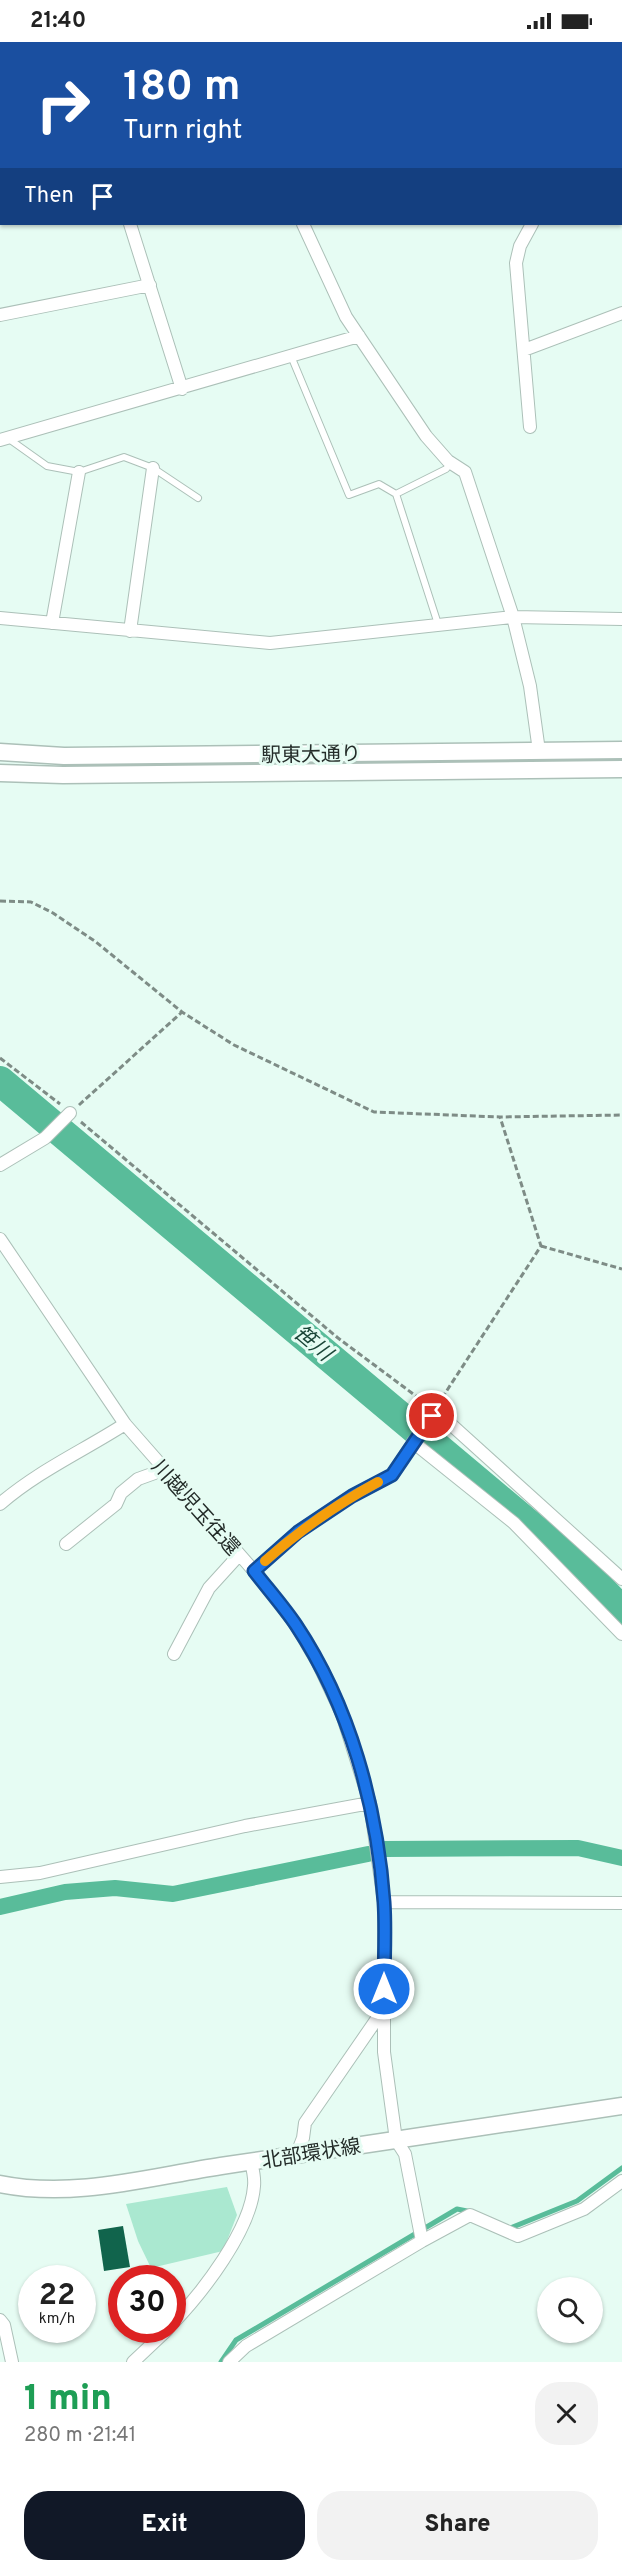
<!DOCTYPE html>
<meta charset="utf-8">
<style>
:root{--surface:#fff;--page:#f2f2f2;--text:#222;--muted:#767676;--accent:#111827}
body{margin:0;font-family:Overpass,"Noto Sans JP",sans-serif;background:var(--page);color:var(--text);height:100vh;display:flex;flex-direction:column;font-size:22px;white-space:nowrap}
*{box-sizing:border-box;margin:0}
p{font-size:20px;color:var(--muted)}
.icon{flex:none;width:33px;height:33px;fill:none;stroke:currentColor;stroke-width:2;stroke-linecap:round;stroke-linejoin:round}
.map{position:relative;height:2320px;overflow:hidden}
.drawer{display:flex;flex-direction:column;background:var(--surface);flex:1}
.drawer>*{flex:none}
.guide{position:absolute;left:0px;top:0px;width:622px;height:183px;box-shadow:0 2px 4px #0004;background:#1a4fa0;color:#fff;overflow:hidden}
.controls{position:absolute;left:537px;top:2235px;display:grid;gap:12px}
.controls a{display:grid;place-items:center;width:66px;height:66px;border-radius:50%;background:var(--surface);box-shadow:0 2px 4px #0004;font-size:30px}
.speed{position:absolute;left:18px;top:2223px;display:flex;gap:12px;font-size:30px;font-weight:700;text-align:center}
.speed>*{display:grid;place-content:center;width:78px;height:78px;border-radius:50%;background:var(--surface);box-shadow:0 2px 4px #0004;line-height:1}
.speed small{font-size:15px;font-weight:400}
.speed .limit{border:9px solid #d22;background:#fff;color:#111}
.pin{position:absolute;display:grid;place-items:center;width:51px;height:51px;color:#fff;margin:-26px;border:3px solid #fff;border-radius:50%;box-shadow:0 2px 6px #0007}
.me{position:absolute;width:66px;margin:-33px;rotate:0deg;stroke-linejoin:round;filter:drop-shadow(0 0 4px #0008)}
.turn{display:flex;align-items:center;gap:21px;height:126px;padding:0 24px;font-size:27px}
.turn .icon{width:78px;height:78px;stroke-width:2.5}
.turn b{display:block;font-size:42px;line-height:51px}
.then{display:flex;align-items:center;height:57px;padding:0 24px;background:#0003;gap:12px;font-size:22px}
.round{display:grid;place-items:center;flex:none;width:63px;height:63px;border-radius:24px;background:var(--page)}
.overview{display:flex;align-items:center;justify-content:space-between;height:102px;padding:0 24px}
h1{font-size:36px;font-weight:800;line-height:45px;color:#1e9e55}
.primary-button{display:flex;gap:12px;margin-top:auto;padding:12px 24px}
.primary-button a{flex:1;height:69px;border-radius:24px;background:var(--accent);color:#fff;font-size:24px;font-weight:800;line-height:69px;text-align:center}
.primary-button a+a{background:var(--page);color:var(--text)}
.status{display:flex;justify-content:space-between;align-items:center;height:42px;padding:0 30px;background:var(--surface);direction:ltr}
.status svg{height:16px;fill:currentColor}
.map>svg:first-child{display:block}
</style>
<div class="status"><b>21:40</b><svg viewBox="0 0 49 12"><path d="M0 12V9h3v3zM5 12V6h3v6zM10 12V3h3v9zM15 12V0h3v12zM26 1h20v11H26zM47 4h2v5h-2z"/></svg></div>
<div class="map">
<svg width="622" height="2320" viewBox="0 0 622 2320">
<rect width="100%" height="100%" fill="#e6fcf3"/>
<path fill="#aae8d0" d="M227,2145l10,28 -14,36 -72,17 -13,-27 -12,-37z"/>
<g fill="none" stroke-linecap="round" stroke-linejoin="round">
<path stroke="#59bc9a" stroke-width="5" d="M508,2187l69,-28 45,-33
M221,2320l15,-22 17,-10 204,-121 15,3"/>
<path stroke="#59bc9a" stroke-width="16" d="M385,1807l193,-1 44,10
M0,1865l65,-15 50,-4 58,6 195,-40"/>
<path stroke="#59bc9a" stroke-width="30" d="M0,1039l581,487 41,43"/>
</g>
<path fill="#11644c" d="M123,2184l7,41 -26,4 -6,-41z"/>
<g fill="none" stroke-linecap="round" stroke-linejoin="round">
<g stroke="#acc0b8" stroke-width="8">
<path id="service" d="M0,46l2,-1
M291,314l58,139 30,-11 17,10 42,130
M9,397l38,27 32,6 45,-15 29,11 45,30
M396,452l50,-25 5,-6"/>
</g>
<g stroke="#acc0b8" stroke-width="14">
<path id="minor" d="M69,0v2
M270,0l1,2
M621,37h1
M130,182l52,165
M303,182l43,93 80,119 22,25 17,11 48,145 17,69 9,65
M0,273l150,-30
M524,308l98,-37
M530,385l-14,-164 4,-17 12,-22
M0,398l359,-104
M0,576l270,25 243,-26 109,2
M52,581l27,-151
M130,589l23,-163
M0,1123l45,-27 25,-25
M0,1197l125,185 129,147 42,54 22,38 24,51 28,89 14,99v150l12,88 9,14 17,87
M413,1400l101,81 108,111
M0,1462c38,-33 83,-53 125,-80
M66,1502l50,-40 5,-11 17,-14 25,-9
M254,1529l44,-39 54,-36 40,-21 43,-65 187,169
M174,1612l35,-66 30,-33
M0,1835l40,-4 205,-47 125,-23
M384,1860l238,1
M296,2114l7,-18 2,-15 78,-113
M0,2278l4,5 8,37
M172,2282c30,-31 79,-94 82,-138 1,-8 -1,-16 -3,-24
M133,2320l34,-32
M229,2320l17,-16 176,-105 48,-26 48,21 66,-27 38,-28"/>
</g>
<g stroke="#acc0b8" stroke-width="19">
<path id="tertiary" d="M0,710l64,4 558,-6
M0,731l63,2 559,-6
M0,2142c74,15 149,-7 221,-18 134,-19 267,-41 401,-60"/>
</g>
<path stroke="#7e8c86" stroke-width="3" stroke-dasharray="6 3" stroke-linecap="butt" d="M0,859l31,1 22,11 43,29 86,70 52,33 140,67 126,5 122,-2
M0,1016l60,46
M79,1063l103,-93
M81,1080l257,216 86,64
M541,1204l81,23
M442,1356l99,-152 -41,-129"/>
<use href="#service" stroke="#fff" stroke-width="6"/>
<use href="#minor" stroke="#fff" stroke-width="12"/>
<use href="#tertiary" stroke="#fff" stroke-width="16"/>
<g stroke="#4e5955" stroke-width="7">
<path id="rail" d="M32,2l2,-2
M0,24l2,-1"/>
</g>
<use href="#rail" stroke="#e6fcf3" stroke-width="4.5" stroke-dasharray="14" stroke-linecap="butt"/>
</g>
<g fill="none" stroke-linecap="round" stroke-linejoin="round">
<g stroke="#114b97" stroke-width="15">
<path id="route" d="M384,1947c0,-29 2,-59 0,-87 -7,-96 -34,-196 -88,-277 -12,-18 -28,-36 -42,-54l44,-39 54,-36 40,-21 40,-59"/>
</g>
<use href="#route" stroke="#1a73e8" stroke-width="10"/>
<path stroke="#f59e0b" stroke-width="10" d="M265,1519c35,-31 72,-57 113,-79"/>
</g>
<g text-anchor="middle" stroke-width="6" stroke-linejoin="round" paint-order="stroke">
<g font-size="20" fill="#242c29" stroke="#e6fcf3">
<text transform="translate(311 712) rotate(-1)" y="7">駅東大通り</text>
<text transform="translate(196 1465) rotate(48)" y="7">川越児玉往還</text>
<text transform="translate(311 2111) rotate(-9)" y="7">北部環状線</text>
</g>
<g font-size="21" font-style="italic" fill="#1b4638" stroke="#e6fcf3">
<text transform="translate(313 1301) rotate(40)" y="7">笹川</text>
</g>
</g>
</svg>
<div class="controls">
<a><svg class="icon" aria-label="search" viewBox="0 0 24 24"><circle cx="10" cy="10" r="6"/><path d="M15 15l6 6"/></svg></a>
</div>
<div class="speed"><div>22<small>km/h</small></div><div class="limit">30</div></div>
<div class="pin" style="left:432px;top:1374px;background:#d93025"><svg class="icon" aria-label="arrive" viewBox="0 0 24 24"><path d="M6 21V4h12l-3 4 3 4H6"/></svg></div>
<svg class="me" style="left:384px;top:1947px" viewBox="-20 -20 40 40"><circle r="17" fill="#1a73e8" stroke="#fff" stroke-width="3"/><path d="M0-11L8 9 0 5-8 9z" fill="#fff"/></svg>
<div class="guide">
<div class="turn"><svg class="icon" aria-label="right" viewBox="0 0 24 24"><path d="M7 20v-9h11M14 6l5 5-5 5"/></svg><div><b>180 m</b>Turn right</div></div>
<div class="then">Then<svg class="icon" aria-label="arrive" viewBox="0 0 24 24"><path d="M6 21V4h12l-3 4 3 4H6"/></svg></div>
</div>
</div>
<section class="drawer">
<div class="overview"><div><h1>1 min</h1><p>280 m · 21:41</p></div><a class="round"><svg class="icon" aria-label="close" viewBox="0 0 24 24"><path d="M6 6l12 12M18 6L6 18"/></svg></a></div>
<div class="primary-button"><a>Exit</a><a>Share</a></div>
</section>
